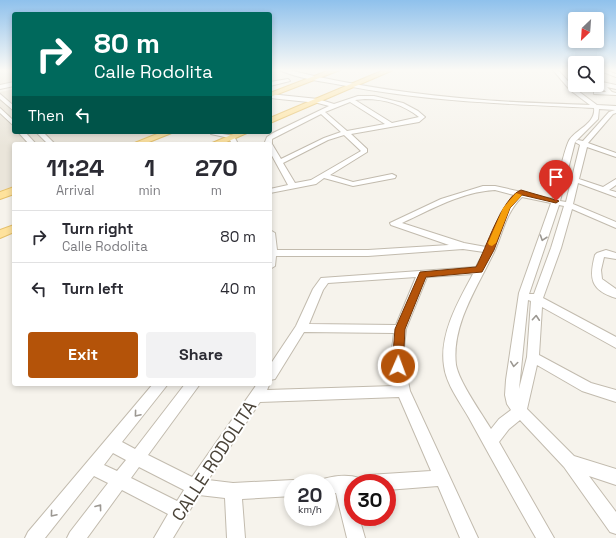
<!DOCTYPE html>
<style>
:root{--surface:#fff;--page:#f2f2f3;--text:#2b2b33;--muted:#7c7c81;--line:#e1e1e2;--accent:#b45309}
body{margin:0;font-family:"Space Grotesk",sans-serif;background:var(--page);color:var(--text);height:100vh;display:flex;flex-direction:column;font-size:15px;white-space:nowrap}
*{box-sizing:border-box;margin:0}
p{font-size:13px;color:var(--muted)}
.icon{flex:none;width:22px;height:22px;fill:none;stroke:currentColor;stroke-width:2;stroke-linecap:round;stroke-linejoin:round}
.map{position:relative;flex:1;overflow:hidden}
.panel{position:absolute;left:12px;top:142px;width:260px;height:244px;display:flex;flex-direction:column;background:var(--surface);border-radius:4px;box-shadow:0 2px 6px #0003}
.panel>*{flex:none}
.hud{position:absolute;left:12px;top:12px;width:260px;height:122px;border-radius:4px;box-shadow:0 2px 6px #0003;background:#00695c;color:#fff;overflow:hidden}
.needle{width:26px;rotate:205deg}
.fabs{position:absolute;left:568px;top:12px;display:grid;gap:8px}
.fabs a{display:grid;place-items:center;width:36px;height:36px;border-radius:4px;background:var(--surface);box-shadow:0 2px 6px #0003;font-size:20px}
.speed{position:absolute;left:284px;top:474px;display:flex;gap:8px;font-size:20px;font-weight:700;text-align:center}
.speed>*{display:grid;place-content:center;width:52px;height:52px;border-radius:50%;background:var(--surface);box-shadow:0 2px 6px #0003;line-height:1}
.speed small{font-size:10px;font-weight:400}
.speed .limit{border:6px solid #d22;background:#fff;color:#111}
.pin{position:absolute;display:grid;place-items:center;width:34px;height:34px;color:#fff;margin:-41px -17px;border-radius:50% 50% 50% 0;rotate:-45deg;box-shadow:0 0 4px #0007}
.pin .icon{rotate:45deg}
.me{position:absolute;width:44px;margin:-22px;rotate:2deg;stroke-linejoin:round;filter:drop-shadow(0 0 3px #0008)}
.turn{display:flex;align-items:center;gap:14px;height:84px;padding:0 16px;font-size:18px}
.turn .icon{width:52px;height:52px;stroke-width:2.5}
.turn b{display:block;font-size:28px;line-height:34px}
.then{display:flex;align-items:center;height:38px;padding:0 16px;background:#0003;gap:8px;font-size:15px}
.eta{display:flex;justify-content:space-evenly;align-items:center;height:68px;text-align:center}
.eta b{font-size:24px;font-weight:700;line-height:28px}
.primary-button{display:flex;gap:8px;margin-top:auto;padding:8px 16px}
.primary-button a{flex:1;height:46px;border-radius:4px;background:var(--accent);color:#fff;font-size:16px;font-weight:700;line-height:46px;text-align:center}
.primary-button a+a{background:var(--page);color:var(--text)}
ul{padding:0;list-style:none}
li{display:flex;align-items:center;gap:12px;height:52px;padding:0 16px;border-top:1px solid var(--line)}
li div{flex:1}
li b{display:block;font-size:15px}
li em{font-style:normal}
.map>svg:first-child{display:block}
</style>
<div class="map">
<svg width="616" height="538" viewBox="0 0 616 538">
<rect width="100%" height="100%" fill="#f6f3ec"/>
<path fill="#eae5da" d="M0,70h14v13l-14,3z
M14,89v43h147l-33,12h-114v42l-14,5v-99z"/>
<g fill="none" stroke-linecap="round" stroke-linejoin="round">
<g stroke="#c2bbae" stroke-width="2">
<path id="minor" d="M279,70h10c64,16 129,25 195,30 35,3 70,3 106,5l-20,-15 -17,-20h5l16,18 23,17 19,1v7l-3,1 -25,29 28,10v4l-29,-10 -8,32 24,8 13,-8v6l-7,5 7,2v5l-38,-14 -5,21 43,18v6l-44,-19 -11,39 -18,50 73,39v11l-74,-41 -3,48 52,28 25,7v12l-34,-11 -45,-26 -10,44 47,47 42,13v16l-27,-9 27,36v22l-6,-2 -46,-65 -44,-47 -11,9 -10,13 55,96h-18c-23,-40 -45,-80 -67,-120 -9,-16 -23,-34 -25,-52 -5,-32 15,-66 29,-92l-46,3 -21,52 -3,28 7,34 68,147h-18l-22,-52 -51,4v-7h-34v34h6l6,21h-18l-11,-45 -9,1v-11h-7l1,-3c10,-4 27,-6 38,-2l1,5 2,-6 6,-2 63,-4 -32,-74 -139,5 -52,78 25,3 60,-3 6,3h-6v13l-51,3 3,39h-18l-2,-40 -26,-3 -26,43h-19l14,-24 -46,-24 -35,48h-20l3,-6 38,-49 -14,-7 -49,62h-20l3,-6 125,-148h15l-46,58 13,7 50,-65h15l-52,71 44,22 65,-93 13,-1 -3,7 128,-4 -4,-29 3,-24 -90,-1 -29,47 -5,1v-15l26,-39 17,-37 8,-11 155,-11 8,-15 -21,-3 -95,7h-92l-1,10 -5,3v-39l5,3 2,17h91l81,-5 -58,-20 -1,-2 51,-24 42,-13h12l58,13c3,-11 12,-54 17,-60 7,-10 26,-16 24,-31 -83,-4 -165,-6 -247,-22 -22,-4 -47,-7 -68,-16zM599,109l16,1 -6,2 -26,29 -5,-1 -3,2 23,-23zM575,142l5,3 -14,57 -6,-1zM495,190l19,5 -13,18 -15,34 -22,-4 -62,-20c30,-14 59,-31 93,-33zM522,197l29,6 -32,90 -13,87 -1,15 2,9 4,6 -12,9 -8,10c-9,-15 -32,-47 -35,-64 -5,-41 23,-80 39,-115 8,-18 11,-38 27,-53zM559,205l5,1 -13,42 -17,46h-5zM416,277l-20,48 -87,-1 14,-34 5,-7zM528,300l3,1 -4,56 -8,32zM113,453l13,7 -9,11 -13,-6zM139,467l45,23 -7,11 -46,-23z
M598,70h8l10,4v3z
M288,79l2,2 -20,5v-4z
M14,82v4l-14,3v-4z
M602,82l14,3v4l-9,-2 5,5 4,1v2l-22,-1v-2h12l-7,-8z
M0,94l14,12v5l-14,-12z
M270,94l48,5 16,5 24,-8h16l29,7 15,8 7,6 -6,5 -68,12 16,15v3l-37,23 23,7 39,-8 4,2 -1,2 -42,8 -29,-8 -8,6 -46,9v-4l18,-4 -18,-33v-8h-4l-1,-2 2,-5 6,-4 56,-27 -11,-3 -48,-5zM365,99c20,0 39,6 54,18l-27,6 -37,-23zM350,102l35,22 -38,7 -22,-19zM321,114l20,18 -17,6 -43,21 -9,-15v-5zM344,135l17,16 -50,29 -16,3 -12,-20 45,-23z
M0,108l14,13v5l-14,-13z
M18,132h7l11,12h-7z
M36,132h7l12,12h-7z
M211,132l23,4 4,8h-6l-3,-6 -18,-4z
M606,250l10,3v6l-12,-2 -3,13 1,9 14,10v9c-26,-8 -27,-20 -21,-43l2,-2z"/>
</g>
<g stroke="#e5c06a" stroke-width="2">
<path id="major" d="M330,70h10l-70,27v-4z
M384,70h9l-123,53v-5z
M162,132h12l-30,12h-12z
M238,132h11l-27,12h-12z
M14,187v7l-14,5v-7z
M14,225v7l-14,6v-8z"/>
</g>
<use href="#minor" fill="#fff" fill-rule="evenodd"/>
<use href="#major" fill="#fee29c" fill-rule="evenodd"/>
</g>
<defs><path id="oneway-chevron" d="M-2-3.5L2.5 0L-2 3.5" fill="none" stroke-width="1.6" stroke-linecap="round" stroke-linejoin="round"/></defs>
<g stroke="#9c9892">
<use href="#oneway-chevron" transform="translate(543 238) rotate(109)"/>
<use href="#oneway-chevron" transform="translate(536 318) rotate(-86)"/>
<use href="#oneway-chevron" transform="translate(514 364) rotate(98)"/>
<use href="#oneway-chevron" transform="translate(137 414) rotate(130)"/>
<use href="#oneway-chevron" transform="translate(99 507) rotate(-53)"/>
<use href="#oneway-chevron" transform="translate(53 514) rotate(130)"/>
</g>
<linearGradient id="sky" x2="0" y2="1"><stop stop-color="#8fc1ec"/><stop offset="0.48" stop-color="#fbfaf6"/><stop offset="1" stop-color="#fbfaf6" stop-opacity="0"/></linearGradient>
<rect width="616" height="146" fill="url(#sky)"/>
<path fill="#b45309" stroke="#753606" d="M521,190l38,11 -3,2 -34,-8 -12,13 -16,42 -12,22 -56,5 -21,52 -2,37 -1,3h-9l-1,-3 3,-37 25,-57 56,-5c10,-18 26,-70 45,-77z"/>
<path fill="#f59e0b" d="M516,193l6,2 -12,13 -14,35 -4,3 -3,-1 -1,-2 15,-35z"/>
<g text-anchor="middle" stroke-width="4" stroke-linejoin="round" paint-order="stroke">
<g font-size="18" fill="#4b4439" stroke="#fff">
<text transform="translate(214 461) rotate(-57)" y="6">CALLE RODOLITA</text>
</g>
</g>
</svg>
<div class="fabs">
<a><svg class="needle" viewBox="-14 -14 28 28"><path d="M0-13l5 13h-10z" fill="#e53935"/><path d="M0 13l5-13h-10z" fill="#7c7c81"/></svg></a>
<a><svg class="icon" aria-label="search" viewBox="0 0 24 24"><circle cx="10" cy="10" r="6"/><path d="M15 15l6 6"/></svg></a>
</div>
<div class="speed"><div>20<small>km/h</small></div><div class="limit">30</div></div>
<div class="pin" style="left:556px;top:201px;background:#d93025"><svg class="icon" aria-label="arrive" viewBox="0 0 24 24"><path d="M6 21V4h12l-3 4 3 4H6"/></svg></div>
<svg class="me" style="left:398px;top:366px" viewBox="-20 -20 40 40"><circle r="17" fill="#b45309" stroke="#fff" stroke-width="3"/><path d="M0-11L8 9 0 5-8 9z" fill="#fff"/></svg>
<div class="hud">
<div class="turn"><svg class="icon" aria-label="right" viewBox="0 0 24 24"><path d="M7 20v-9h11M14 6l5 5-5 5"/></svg><div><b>80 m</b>Calle Rodolita</div></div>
<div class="then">Then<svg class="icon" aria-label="left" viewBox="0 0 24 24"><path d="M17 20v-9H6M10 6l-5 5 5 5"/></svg></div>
</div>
<section class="panel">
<div class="eta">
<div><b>11:24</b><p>Arrival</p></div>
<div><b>1</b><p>min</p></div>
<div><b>270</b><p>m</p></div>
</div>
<ul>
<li><svg class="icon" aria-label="right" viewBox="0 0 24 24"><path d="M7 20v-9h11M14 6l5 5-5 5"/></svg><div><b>Turn right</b><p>Calle Rodolita</p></div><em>80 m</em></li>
<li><svg class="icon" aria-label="left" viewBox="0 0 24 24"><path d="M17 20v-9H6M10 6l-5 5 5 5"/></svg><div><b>Turn left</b></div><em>40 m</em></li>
</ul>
<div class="primary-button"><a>Exit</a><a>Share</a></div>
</section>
</div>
